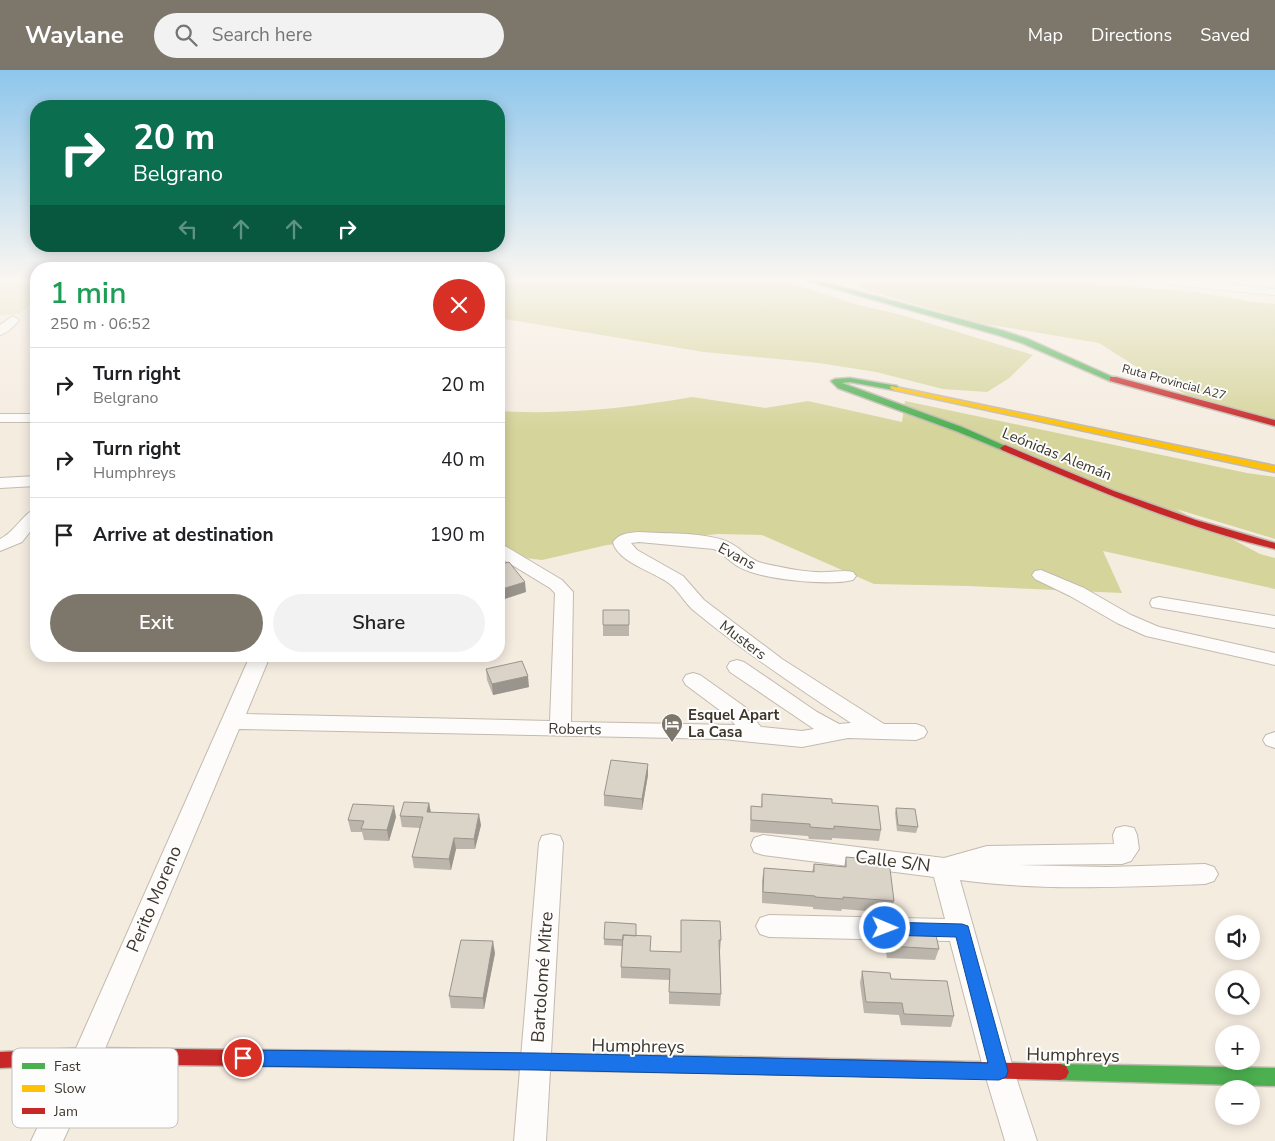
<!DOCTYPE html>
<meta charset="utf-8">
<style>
:root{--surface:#fff;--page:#f2f2f2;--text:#202124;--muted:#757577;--line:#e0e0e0;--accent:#7d766a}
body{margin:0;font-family:"Nunito Sans",sans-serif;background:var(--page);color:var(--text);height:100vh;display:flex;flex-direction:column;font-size:19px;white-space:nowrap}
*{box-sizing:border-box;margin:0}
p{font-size:16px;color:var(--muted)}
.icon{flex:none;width:28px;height:28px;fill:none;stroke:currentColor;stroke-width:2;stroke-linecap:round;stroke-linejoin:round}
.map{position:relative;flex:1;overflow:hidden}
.sheet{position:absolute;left:30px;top:192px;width:475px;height:400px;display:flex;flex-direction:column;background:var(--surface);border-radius:20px;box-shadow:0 2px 12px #0003}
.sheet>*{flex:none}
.banner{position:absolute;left:30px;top:30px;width:475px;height:152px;border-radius:20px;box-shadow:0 2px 12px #0003;background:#0b6e4f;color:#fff;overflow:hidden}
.controls{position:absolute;left:1215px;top:845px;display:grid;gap:10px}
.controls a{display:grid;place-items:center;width:45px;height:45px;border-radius:50%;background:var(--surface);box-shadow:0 2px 12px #0003;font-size:25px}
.pin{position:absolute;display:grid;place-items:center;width:42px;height:42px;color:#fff;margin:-21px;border:2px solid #fff;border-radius:50%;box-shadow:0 1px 5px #0007}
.me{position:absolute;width:55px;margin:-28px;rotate:91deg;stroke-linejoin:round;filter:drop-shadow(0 0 4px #0008)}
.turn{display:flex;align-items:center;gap:18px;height:105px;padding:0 20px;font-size:22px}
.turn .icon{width:65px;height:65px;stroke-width:2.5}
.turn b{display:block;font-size:35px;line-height:42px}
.lanes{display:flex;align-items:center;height:48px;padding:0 20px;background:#0003;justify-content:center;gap:25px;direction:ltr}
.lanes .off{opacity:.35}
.round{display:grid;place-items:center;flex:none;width:52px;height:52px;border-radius:26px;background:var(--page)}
.summary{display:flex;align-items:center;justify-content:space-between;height:85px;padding:0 20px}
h1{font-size:30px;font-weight:600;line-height:38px;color:#1e9e55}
.primary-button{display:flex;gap:10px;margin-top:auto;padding:10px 20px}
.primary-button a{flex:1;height:58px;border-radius:30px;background:var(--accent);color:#fff;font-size:20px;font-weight:600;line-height:58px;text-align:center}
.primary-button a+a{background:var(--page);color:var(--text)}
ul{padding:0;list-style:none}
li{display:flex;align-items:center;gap:15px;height:75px;padding:0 20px;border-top:1px solid var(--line)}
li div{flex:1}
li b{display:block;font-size:19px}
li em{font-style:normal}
header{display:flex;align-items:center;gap:30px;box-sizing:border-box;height:70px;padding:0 25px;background:var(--accent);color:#fff}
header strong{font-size:24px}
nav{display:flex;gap:28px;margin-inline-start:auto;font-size:18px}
.search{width:350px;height:45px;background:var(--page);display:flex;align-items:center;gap:12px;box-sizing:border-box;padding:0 18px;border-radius:28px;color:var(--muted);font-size:19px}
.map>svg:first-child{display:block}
</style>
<header>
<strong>Waylane</strong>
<div class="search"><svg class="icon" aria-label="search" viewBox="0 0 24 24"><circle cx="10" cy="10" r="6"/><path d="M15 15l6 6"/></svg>Search here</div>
<nav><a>Map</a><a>Directions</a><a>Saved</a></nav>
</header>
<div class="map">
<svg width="1275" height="1071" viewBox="0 0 1275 1071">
<rect width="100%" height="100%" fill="#f5ece0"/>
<path fill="#e1e0b6" d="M0,211h36v19l-17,14 -19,1z"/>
<path fill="#d5d49b" d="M499,211h242l9,4 3,-4h30l72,23 47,11 131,40 -25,24 -21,13 -44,-3 -67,-17 -57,-9 -115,-11 -205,-34z
M850,211h203l142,11 57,10 23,2v116l-81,-21 -62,-35 -33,-21 -119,-20 -114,-33z
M692,327l73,11 43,-7 94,21 3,-21 342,72 28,4v62l-99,-30 84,45 15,4v31l-172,-38 19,42 -154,-7 -94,-2 -112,-49 -44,-1 -111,11 -65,15 -43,-5v-144c64,4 130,-3 193,-14z"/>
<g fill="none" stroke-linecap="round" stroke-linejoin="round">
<g stroke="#c2bab0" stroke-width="2">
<path id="street" d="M1161,211h39l75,8v6l-108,-11z
M13,246l6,4c-4,6 -12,13 -19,15v-10z
M0,344h36v8h-36z
M36,406v10l-36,2v-10z
M36,439v15l-14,18 -22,9v-12c15,-7 24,-27 36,-30z
M639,462c26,2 60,0 84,8 17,5 25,21 43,24 19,4 41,9 61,8 9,0 17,-2 26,0l3,4 -3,4c-25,6 -91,0 -114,-13 -9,-5 -15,-13 -25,-18l-75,-7 -8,1 6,7 46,26 21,24 78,59 102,65h32l8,3 3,5 -3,5 -8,3 -68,-2 -46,9 -79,-8 -484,-10 -137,327 -39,85h-32l46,-95 173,-390h20l-24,58 304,7 5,-128 -5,-5 -51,-31v-12l6,1 57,34 11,12 -2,130 164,3 -6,-8 -43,-32 -3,-5 3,-5 7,-2 7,2 45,32 16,20 41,4 12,-2 -84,-57 -3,-5 3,-5 7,-2 7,2 73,50 22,12 12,-1c-55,-36 -108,-72 -158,-113 -9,-8 -14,-19 -23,-26 -15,-12 -53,-22 -57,-42 7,-9 15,-9 26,-10z
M1041,500l43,18 47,27 28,12 116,26v12l-129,-29 -29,-13 -47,-27 -35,-17 -3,-4 3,-4z
M1159,527l116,19v12l-123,-21 -2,-4 2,-4z
M1275,662v16l-9,-3 -3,-5 3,-5z
M1125,756l9,2 3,7 2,14 -8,12 -9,3 -104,1 89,2 98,-3 9,3 4,7 -4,7 -9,3c-82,3 -164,7 -245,-4l54,191 23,70h-32l-21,-70 -34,-130 -181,-4 -9,-3 -4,-8 4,-8 9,-3 176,4 -11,-42 -171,-22 -9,-3 -3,-7 3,-7 9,-3 181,23 43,-12 127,-2 -1,-9 3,-7z
M551,764l9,2 3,7 -17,298h-32l25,-298 3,-7z"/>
</g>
<g stroke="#c2bab0" stroke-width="3">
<path id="fast" d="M808,211h11l185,50 24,8 89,40 -7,2 -88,-38 -24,-8z
M850,308l47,8 1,2 -4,2 -44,-8 -8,1 120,44 48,21 -5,3 -3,-1 -46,-19 -118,-43 -7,-7 4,-2z
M1060,994l215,4v18l-215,-6 -6,-2 -3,-6 3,-6z"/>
</g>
<g stroke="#c2bab0" stroke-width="3">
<path id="slow" d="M891,316l384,80v6l-381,-82 -4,-2z
M349,981l392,6 6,2 3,6 -3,6 -6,2 -392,-6 -6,-2 -3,-6 3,-6z"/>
</g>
<g stroke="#c2bab0" stroke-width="3">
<path id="jam" d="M1110,307h6l159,43v6l-165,-45z
M1005,375l109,46 82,29 79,23v6c-95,-23 -184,-61 -273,-99l-2,-2z
M87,978l262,3 6,2 3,6 -3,6 -6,2 -262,-3 -87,4v-16z
M741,987l319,7 6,2 3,6 -3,6 -6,2 -319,-7 -6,-2 -3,-6 3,-6z"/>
</g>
<use href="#street" fill="#fefcfa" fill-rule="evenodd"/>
<use href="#fast" fill="#4caf50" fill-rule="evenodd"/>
<use href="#slow" fill="#ffc107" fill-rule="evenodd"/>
<use href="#jam" fill="#c62828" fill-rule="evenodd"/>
</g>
<path fill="#bbb5ac" d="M629,540v26h-26v-11z
M422,586h18l-2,6 -14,-1v-2l-2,-1z
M486,599l43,18 -36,8 -6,-15z
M648,694v11l-6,35 -38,-4v-11z
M762,724l70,9 49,27 -2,11 -47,-3v2l-23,-1 -1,-3 -58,-4 1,-26 10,1z
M429,733l2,9 50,13 -6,24h-19l-5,21 -37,-2 -2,-11 8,-29 -18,-1 -2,-11z
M896,738l22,19 -2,6 -19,-2 -2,-18z
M396,747l-7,24 -25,-1 -2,-8h-11l-3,-12z
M846,787l48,44 -3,12 -49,-4 -1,2 -28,-2v-2l-51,-4v-23l2,-12 48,4 2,-8 30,3z
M681,850l40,20 -1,12 1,42 -1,12 -51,-2v-24l-48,-2v-11l1,-21 -18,-1v-6l32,-3 15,15 30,1z
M887,860l52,19 -4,11 -48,-2 -3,-17z
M495,883l-11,56 -33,-1 -2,-12z
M862,901l29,8 63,37 -3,11 -50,-2 -2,-10 -35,-2 -4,-30z"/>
<path fill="#99948c" d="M525,512l1,10 -27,9v-11z
M528,606l1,11 -36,8 -1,-11z
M648,694v11l-6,35v-11z
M429,733l2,11 -4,-2z
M394,736l2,11 -7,24 -2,-11z
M479,744l2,11 -6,24 -1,-10z
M454,768l2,11 -5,21 -2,-11z
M493,871l2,12 -11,56 -1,-11z"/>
<path fill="#dad3c8" stroke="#99948c" d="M509,492l16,20 -26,8v-25z
M603,540h26v15h-26z
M522,591l6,15 -36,8 -6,-15z
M611,690l37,4 -6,35 -38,-4z
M762,724l70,5v4l46,3 3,24 -47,-4v3l-24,-2v-3l-59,-4v-14l11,1z
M404,732l25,1 -2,9 52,2 -5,25 -20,-1 -5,21 -37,-2 11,-40 -23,-1z
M353,734l41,2 -7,24 -26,-1 3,-8 -16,-1z
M896,738l19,1 3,18 -20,-2z
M846,787l43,4 5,40 -51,-4v2l-28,-2v-1l-52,-4 1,-24 50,4v-8l32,3z
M681,850l39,1 1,19h-2l2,54 -52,-2 1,-23 -49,-2 2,-32 28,1 -1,15 31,1z
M605,852l31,2v12l-13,-1v5l-19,-1z
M887,860l48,1 4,18 -50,-3z
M461,870l32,1 -10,57 -34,-2z
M862,901l28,2 1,6 56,2 7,35 -50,-2 -2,-11 -36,-1z"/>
<linearGradient id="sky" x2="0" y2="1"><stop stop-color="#8ec6ec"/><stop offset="0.58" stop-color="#faf6f1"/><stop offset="1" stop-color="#faf6f1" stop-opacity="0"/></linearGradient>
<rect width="1275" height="361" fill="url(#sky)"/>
<path fill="#1a73e8" stroke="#114b97" d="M885,852l77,2 6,2 40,145 -2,6 -7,3 -463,-10 -293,-4 -6,-2 -3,-6 3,-6 6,-2 293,3 452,10 -32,-126 -71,-2 -6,-2 -2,-5 2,-4z"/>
<defs>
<g id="hotel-pin" transform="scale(1.125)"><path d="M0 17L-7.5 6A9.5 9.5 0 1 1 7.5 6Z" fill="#7d766a" stroke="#fdfdfd"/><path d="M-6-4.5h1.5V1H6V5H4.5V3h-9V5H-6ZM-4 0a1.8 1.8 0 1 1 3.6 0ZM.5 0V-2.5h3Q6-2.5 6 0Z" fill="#fff"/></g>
</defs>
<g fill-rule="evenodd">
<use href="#hotel-pin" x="672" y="654"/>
</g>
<g text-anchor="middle" stroke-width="4" stroke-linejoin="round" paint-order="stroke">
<g font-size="12" fill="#3d362b" stroke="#fdfdfd">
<text transform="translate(1174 312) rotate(15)" y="4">Ruta Provincial A27</text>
</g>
<g font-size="15" fill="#3d362b" stroke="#fdfdfd">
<text transform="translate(1057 384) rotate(22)" y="5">Leónidas Alemán</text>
<text transform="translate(737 486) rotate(28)" y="5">Evans</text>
<text transform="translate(743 570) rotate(37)" y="5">Musters</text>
<text transform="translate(575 659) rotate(1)" y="5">Roberts</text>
</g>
<g font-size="15" font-weight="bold" fill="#3d362b" stroke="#fdfdfd" text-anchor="start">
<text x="688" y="650">Esquel Apart<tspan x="688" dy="17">La Casa</tspan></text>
</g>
<g font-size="18" fill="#3d362b" stroke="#fdfdfd">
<text transform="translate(893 791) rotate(7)" y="6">Calle S/N</text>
<text transform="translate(154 829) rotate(-67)" y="6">Perito Moreno</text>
<text transform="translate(542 907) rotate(-86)" y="6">Bartolomé Mitre</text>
<text transform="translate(638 976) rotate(1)" y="6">Humphreys</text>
<text transform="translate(1073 985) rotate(1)" y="6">Humphreys</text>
</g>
</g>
<rect x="12" y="978" width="166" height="80" rx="8" fill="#fdfdfd" stroke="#c3c1be" stroke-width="1"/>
<rect x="22" y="993" width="23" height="6" fill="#4caf50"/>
<rect x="22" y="1015" width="23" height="7" fill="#ffc107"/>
<rect x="22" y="1038" width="23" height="6" fill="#c62828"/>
<g font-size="14" fill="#3d362b">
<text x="54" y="1001">Fast</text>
<text x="54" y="1023">Slow</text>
<text x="54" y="1046">Jam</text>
</g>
</svg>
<div class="controls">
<a><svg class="icon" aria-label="sound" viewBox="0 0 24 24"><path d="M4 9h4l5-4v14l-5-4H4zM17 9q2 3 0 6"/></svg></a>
<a><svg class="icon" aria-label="search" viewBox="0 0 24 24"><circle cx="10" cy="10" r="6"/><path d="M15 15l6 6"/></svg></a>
<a>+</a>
<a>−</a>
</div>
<div class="pin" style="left:243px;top:988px;background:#d93025"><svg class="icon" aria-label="arrive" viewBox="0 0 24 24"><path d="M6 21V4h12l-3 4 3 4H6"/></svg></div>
<svg class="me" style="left:885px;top:858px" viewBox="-20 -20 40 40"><circle r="17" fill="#1a73e8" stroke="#fff" stroke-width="3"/><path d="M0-11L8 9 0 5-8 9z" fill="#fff"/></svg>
<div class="banner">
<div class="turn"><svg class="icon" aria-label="right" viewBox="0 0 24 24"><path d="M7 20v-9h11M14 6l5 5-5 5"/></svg><div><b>20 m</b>Belgrano</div></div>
<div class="lanes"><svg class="icon off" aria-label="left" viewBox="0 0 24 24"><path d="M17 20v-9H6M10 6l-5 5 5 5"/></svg><svg class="icon off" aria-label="ahead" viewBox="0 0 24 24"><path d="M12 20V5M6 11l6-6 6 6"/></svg><svg class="icon off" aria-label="ahead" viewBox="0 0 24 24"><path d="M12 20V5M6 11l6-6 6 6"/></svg><svg class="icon" aria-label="right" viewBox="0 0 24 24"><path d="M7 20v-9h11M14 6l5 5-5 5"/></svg></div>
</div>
<section class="sheet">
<div class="summary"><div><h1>1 min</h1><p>250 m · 06:52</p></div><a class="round" style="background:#d93025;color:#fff"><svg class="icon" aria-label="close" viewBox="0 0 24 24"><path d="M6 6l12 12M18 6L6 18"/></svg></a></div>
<ul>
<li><svg class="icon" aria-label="right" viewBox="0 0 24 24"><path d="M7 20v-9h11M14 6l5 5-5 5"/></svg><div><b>Turn right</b><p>Belgrano</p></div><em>20 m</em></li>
<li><svg class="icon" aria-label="right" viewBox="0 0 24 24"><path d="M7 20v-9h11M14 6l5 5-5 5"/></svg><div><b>Turn right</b><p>Humphreys</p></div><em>40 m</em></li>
<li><svg class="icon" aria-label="arrive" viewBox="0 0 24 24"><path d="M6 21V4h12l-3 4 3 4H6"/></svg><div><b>Arrive at destination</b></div><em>190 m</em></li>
</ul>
<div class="primary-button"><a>Exit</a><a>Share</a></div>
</section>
</div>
